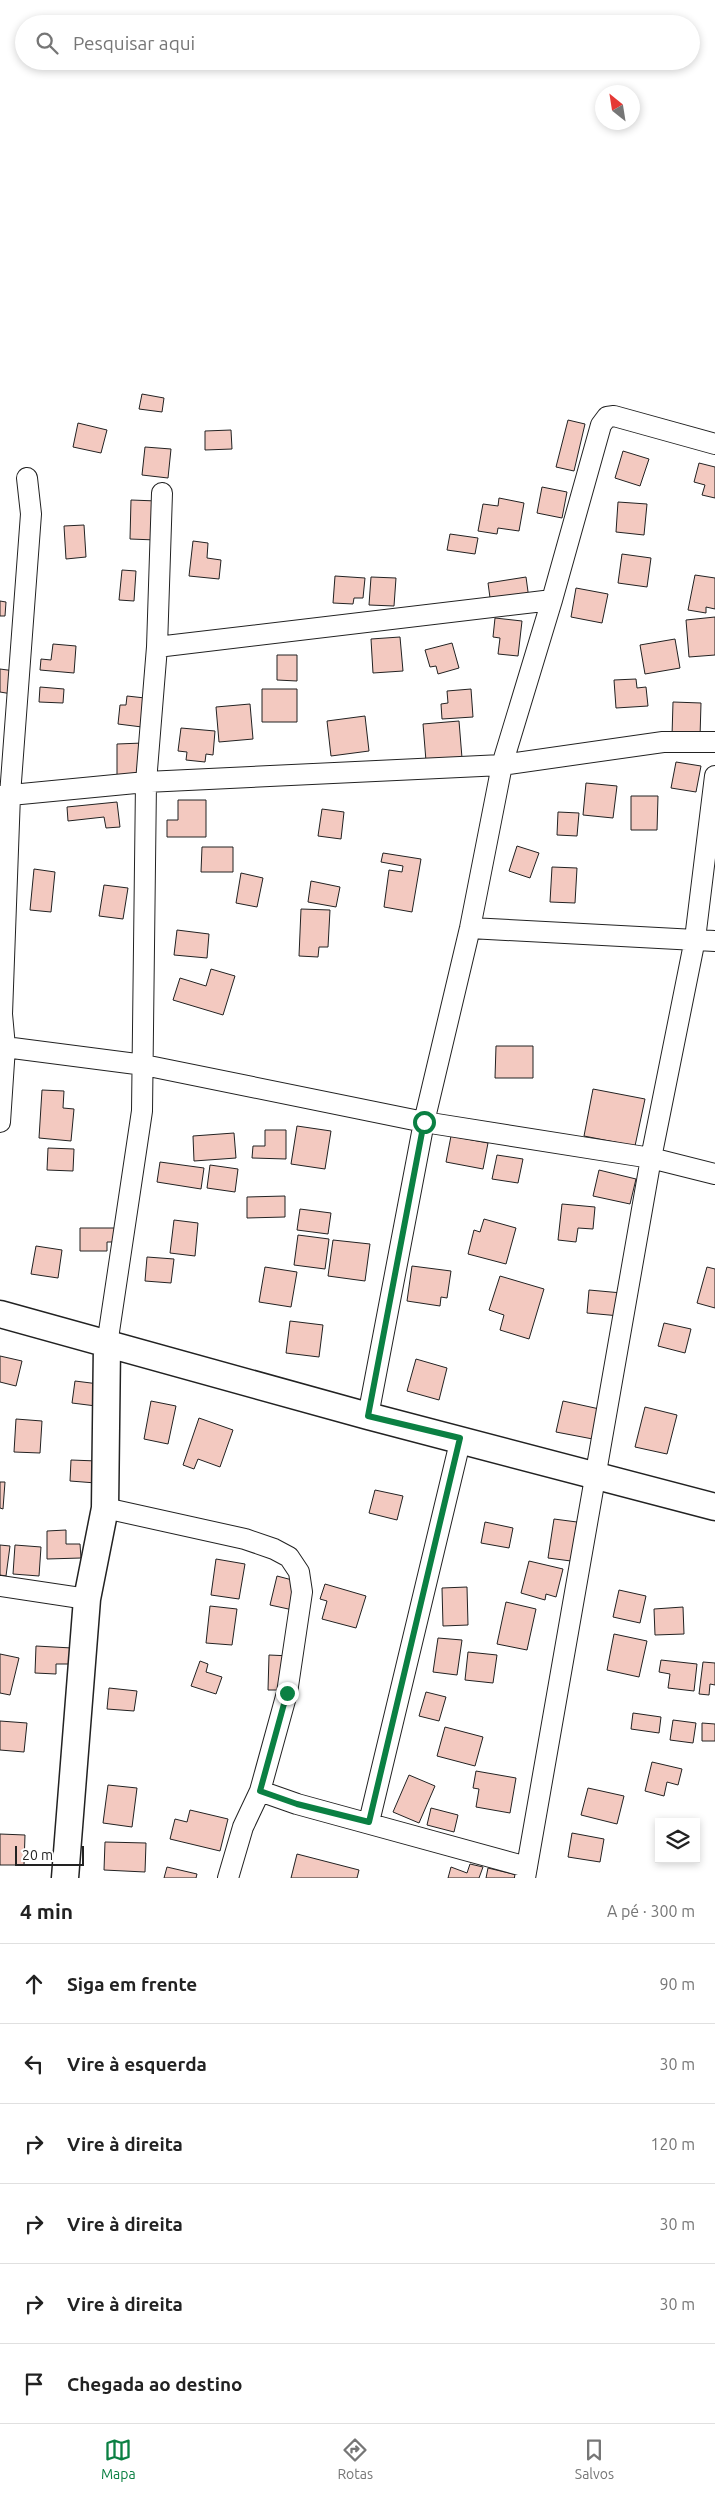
<!DOCTYPE html>
<html lang="pt">
<head>
<meta charset="utf-8">
<style>
	body { margin:0; font-family:Ubuntu,sans-serif; background:#f2f2f2; color:#222 }
	.controls { position:absolute; right:15px; bottom:15px; display:grid; overflow:hidden; border-radius:0px; box-shadow:0 2px 8px #0003 }
	.controls button { width:45px; height:45px; display:grid; place-items:center; padding:0; border:0; border-bottom:1px solid #e0e0e0; background:#fff; color:#222; font:25px sans-serif }
	.compass { position:absolute; left:595px; top:85px; width:45px; height:45px; border-radius:50%; background:#fff; box-shadow:0 2px 8px #0003; rotate:330deg }
	.scale { position:absolute; left:15px; bottom:12px; width:69px; box-sizing:border-box; padding-left:5px; border:2px solid #222; border-top:0; font-size:14px; line-height:18px; white-space:nowrap; color:#222; -webkit-text-stroke:4px #fff; paint-order:stroke }
	.stop { position:absolute; width:15px; height:15px; margin:-11px; border:4px solid #0b8043; border-radius:50%; background:#fff }
	.stop.end { background:#0b8043; border-color:#fff; box-shadow:0 1px 5px #0008 }
	.list { margin:0; padding:0; list-style:none }
	h2 { display:flex; justify-content:space-between; align-items:center; height:65px; margin:0; padding:0 20px; font-size:21px }
	h2 small { font-size:16px; font-weight:400; color:#767676 }
	.list li { display:grid; grid-template-columns:32px 1fr auto; gap:15px; align-items:center; box-sizing:border-box; height:80px; padding:0 20px; border-top:1px solid #e0e0e0 }
	.list b { display:block; font-size:19px; white-space:nowrap }
	.list em { font-size:16px; font-style:normal; color:#767676 }
	.icon { flex:none; width:28px; height:28px; fill:none; stroke:currentColor; stroke-width:2; stroke-linecap:round; stroke-linejoin:round }
	.map { position:relative; flex:none; width:715px; height:1878px; overflow:hidden }
	.search { position:absolute; background:#fff; box-shadow:0 2px 8px #0003; left:15px; right:15px; top:15px; height:55px; display:flex; align-items:center; gap:12px; box-sizing:border-box; padding:0 18px; border-radius:28px; color:#767676; font-size:19px }
	.sheet { height:545px; background:#fff }
	nav { display:flex; justify-content:space-around; align-items:center; box-sizing:border-box; height:70px; border-top:1px solid #e0e0e0; background:#fff; font-size:14px; color:#767676 }
	nav a { display:grid; justify-items:center; gap:2px }
	nav .on { color:#0b8043 }
	.map>svg:first-child { display:block }
</style>
</head>
<body>
<div class="map">
<svg width="715" height="1878" viewBox="0 0 715 1878">
	<rect width="100%" height="100%" fill="#fff"/>
	<path fill="#f3c9c0" stroke="#222" d="M142,394L164,398L162,412L139,409Z
		M568,420L585,424L574,471L556,467Z
		M78,423L107,430L101,453L73,447Z
		M231,430L232,449L205,450V431Z
		M145,447L171,449L168,478L142,475Z
		M623,451L649,459L640,486L615,478Z
		M699,463L715,467V498L702,495L705,485L694,482Z
		M542,487L567,492L562,518L537,513Z
		M499,498L524,503L519,531L498,528L497,534L478,531L483,504L498,506Z
		M131,500L157,501L156,540L130,539Z
		M618,502L647,504L644,535L616,532Z
		M84,525L86,557L66,559L64,526Z
		M450,534L478,538L475,554L447,550Z
		M193,541L208,543L207,558L221,560L219,579L189,576Z
		M622,554L651,558L647,587L618,583Z
		M122,570L136,571L134,601L119,600Z
		M695,575L715,578V609L706,607V613L688,610Z
		M335,576L365,578L363,598H354L353,604L333,603Z
		M371,577L396,578L394,606L369,605Z
		M526,577L529,599L491,605L488,583Z
		M576,588L608,594L602,623L571,617Z
		M0,601L6,602L5,616H0Z
		M715,617V655L689,657L686,620Z
		M495,618L522,621L518,656L498,654L500,638L493,637Z
		M400,637L403,671L373,673L371,639Z
		M675,639L680,668L645,674L640,645Z
		M452,643L459,668L438,674L436,666L430,667L425,650Z
		M53,644L76,646L74,673L40,670L41,659L51,660Z
		M277,655H297V681L277,680Z
		M0,669L15,671L12,694L0,692Z
		M636,679L637,688L646,687L648,706L616,708L614,680Z
		M40,687L64,689L63,703L39,702Z
		M262,689H297V722H262Z
		M471,689L473,717L442,719L441,704L448,703L447,691Z
		M127,696L145,698L142,727L118,724L120,705H126Z
		M673,702L701,703L700,737L672,736Z
		M250,704L253,739L219,742L216,707Z
		M365,716L369,751L331,756L327,721Z
		M459,721L462,758L426,761L423,724Z
		M181,728L215,731L213,755L206,754L205,762L186,760L187,752L178,751Z
		M143,743V776H117V744Z
		M676,762L701,766L696,792L671,788Z
		M586,783L617,786L613,818L583,815Z
		M631,796H658L657,830H631Z
		M178,800H206V837H167V820H178Z
		M117,802L120,827L106,828L104,817L68,821L67,807Z
		M322,809L344,812L341,839L318,836Z
		M558,812L579,813L577,836L557,835Z
		M517,846L539,853L530,878L509,871Z
		M202,847H233V872H201Z
		M383,853L421,859L412,912L384,907L389,870L402,872L403,866L381,862Z
		M552,867L577,868L575,903L550,902Z
		M34,869L55,872L51,912L30,910Z
		M241,873L263,878L257,907L236,903Z
		M311,881L340,887L336,907L308,902Z
		M104,885L128,888L123,919L99,916Z
		M301,909L330,910L328,947H319L318,957L299,956Z
		M177,930L209,934L207,958L174,955Z
		M211,969L235,976L223,1015L173,1000L180,978L206,986Z
		M496,1046H533V1078H495Z
		M593,1089L645,1099L635,1146L584,1136Z
		M42,1090L64,1091L63,1108L74,1109L71,1141L39,1138Z
		M297,1126L331,1131L325,1169L291,1164Z
		M265,1130H286V1159L252,1158L253,1146H265Z
		M234,1133L236,1158L194,1161L193,1136Z
		M451,1136L488,1143L483,1169L446,1162Z
		M48,1148L74,1149L73,1171L47,1170Z
		M497,1155L523,1159L518,1183L492,1179Z
		M160,1162L204,1168L201,1189L157,1182Z
		M210,1165L238,1169L235,1192L207,1188Z
		M599,1170L636,1179L630,1204L593,1196Z
		M285,1196V1217L247,1218V1197Z
		M562,1204L595,1207L593,1229L578,1228L576,1242L558,1240Z
		M300,1209L331,1213L328,1234L297,1230Z
		M484,1219L516,1228L506,1264L468,1254L474,1230L480,1232Z
		M174,1220L198,1223L195,1256L170,1253Z
		M80,1228H117L116,1242H107V1251H80Z
		M298,1235L329,1239L325,1269L294,1265Z
		M333,1240L370,1244L365,1281L328,1276Z
		M36,1246L62,1250L58,1278L31,1274Z
		M147,1257L174,1259L171,1283L145,1281Z
		M412,1266L451,1271L447,1298L441,1297L440,1306L407,1301Z
		M265,1267L297,1272L291,1307L259,1302Z
		M707,1267L715,1269V1308L697,1303Z
		M500,1276L544,1289L529,1339L500,1330L504,1315L489,1310Z
		M589,1290L622,1293L620,1316L587,1313Z
		M290,1321L323,1325L319,1357L286,1353Z
		M664,1323L691,1329L685,1353L658,1346Z
		M0,1356L22,1361L16,1386L0,1382Z
		M416,1359L447,1368L439,1400L407,1391Z
		M75,1381L99,1384L96,1406L72,1403Z
		M151,1401L176,1406L168,1444L144,1439Z
		M563,1401L604,1410L598,1440L556,1432Z
		M645,1407L677,1415L667,1454L635,1447Z
		M199,1418L233,1430L220,1467L198,1459L194,1469L183,1465Z
		M16,1419L42,1421L40,1453L14,1452Z
		M71,1460L97,1461L96,1483L70,1481Z
		M0,1482H5L3,1509L0,1508Z
		M375,1490L403,1496L397,1520L369,1513Z
		M554,1519L577,1522L571,1561L548,1558Z
		M485,1522L513,1528L509,1548L481,1543Z
		M66,1530V1544H80L81,1558L47,1559V1531Z
		M0,1545L10,1546L6,1576L0,1575Z
		M15,1545L41,1547L39,1576L13,1574Z
		M216,1559L245,1564L239,1599L211,1595Z
		M529,1561L563,1569L556,1597L546,1594L545,1600L521,1593Z
		M277,1576L300,1582L293,1610L270,1605Z
		M325,1584L366,1596L356,1628L322,1619L327,1601L320,1599Z
		M467,1587L468,1625L443,1626L442,1588Z
		M619,1590L646,1596L640,1623L613,1617Z
		M506,1602L536,1609L527,1650L497,1644Z
		M210,1606L237,1609L232,1645L206,1643Z
		M683,1607L684,1634L655,1635L654,1609Z
		M614,1634L647,1641L639,1677L607,1670Z
		M438,1638L462,1640L457,1675L433,1672Z
		M36,1646L72,1648L71,1664H56V1674L35,1673Z
		M468,1652L497,1655L493,1683L465,1680Z
		M0,1654L19,1658L10,1695L0,1693Z
		M269,1655L291,1656L290,1690H268Z
		M661,1660L697,1664L694,1691L668,1688L670,1674L659,1672Z
		M200,1661L208,1664L206,1672L222,1677L216,1694L191,1686Z
		M703,1662L715,1663V1685L710,1684L709,1695L699,1694Z
		M109,1688L137,1691L134,1711L107,1709Z
		M426,1692L446,1697L439,1721L419,1716Z
		M633,1713L661,1717L659,1733L631,1729Z
		M673,1720L696,1723L693,1743L670,1740Z
		M0,1721L27,1723L24,1752L0,1750Z
		M702,1723L715,1724V1741H702Z
		M445,1727L483,1737L475,1766L437,1756Z
		M652,1762L682,1769L678,1785L667,1782L664,1796L645,1791Z
		M476,1771L516,1778L510,1813L476,1807L479,1789L473,1788Z
		M409,1775L435,1786L419,1823L393,1812Z
		M108,1785L137,1788L132,1827L103,1823Z
		M588,1788L624,1796L617,1824L581,1815Z
		M431,1808L458,1815L454,1832L427,1825Z
		M190,1810L228,1819L220,1851L170,1839L175,1819L187,1822Z
		M572,1833L604,1839L600,1862L568,1857Z
		M0,1834L25,1835L24,1865H0Z
		M105,1842L146,1843L145,1872L104,1870Z
		M297,1854L359,1870L357,1878H291Z
		M470,1864L483,1867L479,1878H448L451,1867L467,1873Z
		M167,1867L197,1874L196,1878H164Z
		M488,1868L521,1876L520,1878H486Z"/>
	<g fill="none" stroke-linecap="round" stroke-linejoin="round">
		<defs>
			<path id="minor" d="M157,647L552,600
				M0,796L146,782L502,765L663,742H715
				M470,928L715,941
				M5,1047L144,1065L424,1122L651,1158L715,1174
				M0,1122L5,1047L2,1014L10,795L31,514L27,478
				M107,1345L142,1111L146,782L157,647L162,493
				M368,1416L424,1122L470,928L502,765L552,600L601,425L607,417L614,416L715,444
				M105,1508L245,1539L274,1549L289,1557L299,1572L302,1592L287,1693L260,1791L243,1827L228,1878
				M0,1586L87,1599
				M260,1791L297,1804L527,1867
				M369,1822L461,1438
				M525,1878L651,1158L695,939L715,776"/>
			<path id="tertiary" d="M0,1314L368,1416L715,1507
				M65,1878L87,1599L105,1508L107,1345"/>
		</defs>
		<use href="#minor" stroke="#222" stroke-width="22"/>
		<use href="#tertiary" stroke="#222" stroke-width="29"/>
		<use href="#minor" stroke="#fff" stroke-width="20"/>
		<use href="#tertiary" stroke="#fff" stroke-width="26"/>
	</g>
	<g fill="none" stroke-linecap="round" stroke-linejoin="round">
		<path stroke="#0b8043" stroke-width="6" d="M287,1693L260,1791L297,1804L369,1822L460,1438L368,1416L424,1122"/>
	</g>
</svg>
<div class="controls">
<button><svg class="icon" aria-label="layers" viewBox="0 0 24 24"><path d="M12 4l9 5-9 5-9-5zM3 14l9 5 9-5"/></svg></button>
</div>
<svg class="compass" viewBox="-18 -18 36 36"><path d="M0-13l5 13h-10z" fill="#e53935"/><path d="M0 13l5-13h-10z" fill="#767676"/></svg>
<div class="scale">20 m</div>
<div class="stop" style="left:424px;top:1122px"></div>
<div class="stop end" style="left:287px;top:1693px"></div>
<div class="search"><svg class="icon" aria-label="search" viewBox="0 0 24 24"><circle cx="10" cy="10" r="6"/><path d="M15 15l6 6"/></svg>Pesquisar aqui</div>
</div>
<section class="sheet">
<h2>4 min<small>A pé · 300 m</small></h2>
<ul class="list">
<li><svg class="icon" aria-label="ahead" viewBox="0 0 24 24"><path d="M12 20V5M6 11l6-6 6 6"/></svg><div><b>Siga em frente</b></div><em>90 m</em></li>
<li><svg class="icon" aria-label="left" viewBox="0 0 24 24"><path d="M17 20v-9H6M10 6l-5 5 5 5"/></svg><div><b>Vire à esquerda</b></div><em>30 m</em></li>
<li><svg class="icon" aria-label="right" viewBox="0 0 24 24"><path d="M7 20v-9h11M14 6l5 5-5 5"/></svg><div><b>Vire à direita</b></div><em>120 m</em></li>
<li><svg class="icon" aria-label="right" viewBox="0 0 24 24"><path d="M7 20v-9h11M14 6l5 5-5 5"/></svg><div><b>Vire à direita</b></div><em>30 m</em></li>
<li><svg class="icon" aria-label="right" viewBox="0 0 24 24"><path d="M7 20v-9h11M14 6l5 5-5 5"/></svg><div><b>Vire à direita</b></div><em>30 m</em></li>
<li><svg class="icon" aria-label="arrive" viewBox="0 0 24 24"><path d="M6 21V4h12l-3 4 3 4H6"/></svg><div><b>Chegada ao destino</b></div></li>
</ul>
</section>
<nav>
<a class="on"><svg class="icon" aria-label="map" viewBox="0 0 24 24"><path d="M3 6l6-2 6 2 6-2v14l-6 2-6-2-6 2zM9 4v14M15 6v14"/></svg>Mapa</a>
<a><svg class="icon" aria-label="directions" viewBox="0 0 24 24"><path d="M12 3l9 9-9 9-9-9zM9 14v-3h6M13 9l2 2-2 2"/></svg>Rotas</a>
<a><svg class="icon" aria-label="saved" viewBox="0 0 24 24"><path d="M7 4h10v16l-5-4-5 4z"/></svg>Salvos</a>
</nav>
</body>
</html>
